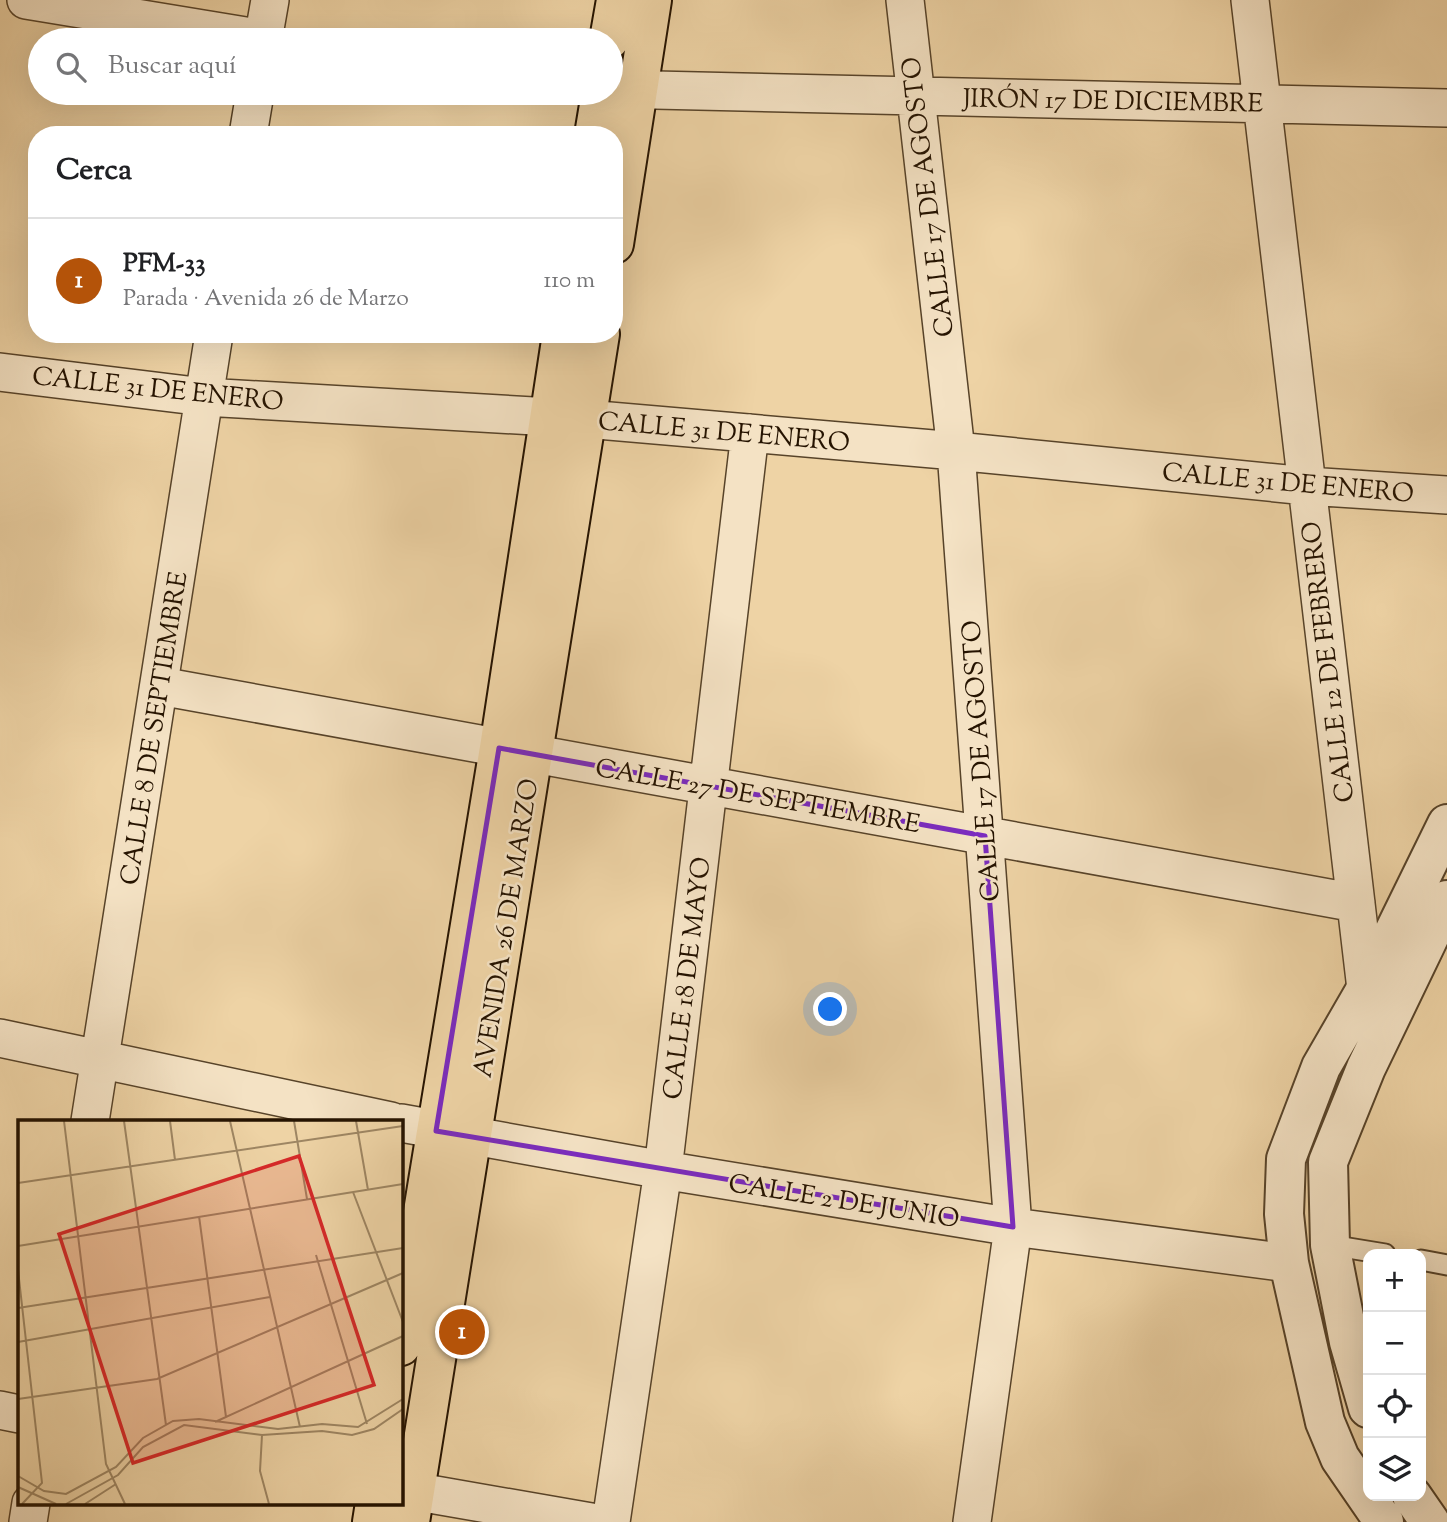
<!DOCTYPE html>
<html lang="es">
<head>
<meta charset="utf-8">
<style>
	body { margin:0; font-family:"Sorts Mill Goudy",serif; background:#f6f6f6; color:#202124 }
	.controls { position:absolute; right:21px; bottom:21px; display:grid; overflow:hidden; border-radius:14px; box-shadow:0 7px 28px #0002 }
	.controls button { width:63px; height:63px; display:grid; place-items:center; padding:0; border:0; border-bottom:2px solid #e0e0e0; background:#fff; color:#202124; font:35px sans-serif }
	.you { position:absolute; left:831px; top:1010px; width:24px; height:24px; margin:-18px; border:5px solid #fff; border-radius:50%; background:#1a73e8; box-shadow:0 0 0 10px #1a73e833 }
	.badge { display:grid; place-items:center; width:46px; height:46px; border-radius:50%; background:#b45309; color:#fff; font-size:23px; font-weight:700 }
	.pin { position:absolute; translate:-50% -50%; border:4px solid #fff; box-shadow:0 2px 7px #0006 }
	.list { margin:0; padding:0; list-style:none }
	h2 { display:flex; justify-content:space-between; align-items:center; height:91px; margin:0; padding:0 28px; font-size:30px }
	h2 small { font-size:23px; font-weight:400; color:#757577 }
	.list li { display:grid; grid-template-columns:46px 1fr auto; gap:21px; align-items:center; box-sizing:border-box; height:126px; padding:0 28px; border-top:2px solid #e0e0e0 }
	.list b { display:block; font-size:26px; white-space:nowrap }
	.list p { margin:0; font-size:23px; white-space:nowrap; color:#757577 }
	.list em { font-size:23px; font-style:normal; color:#757577 }
	.icon { flex:none; width:38px; height:38px; fill:none; stroke:currentColor; stroke-width:2; stroke-linecap:round; stroke-linejoin:round }
	.map { position:relative; flex:none; width:1447px; height:1522px; overflow:hidden }
	.search { position:absolute; background:#fff; box-shadow:0 7px 28px #0002; left:28px; top:28px; width:595px; height:77px; display:flex; align-items:center; gap:18px; box-sizing:border-box; padding:0 24px; border-radius:38px; color:#757577; font-size:26px }
	.panel { position:absolute; background:#fff; box-shadow:0 7px 28px #0002; left:28px; top:126px; width:595px; height:217px; border-radius:28px }
	.map>svg:first-child { display:block }
</style>
</head>
<body>
<div class="map">
<svg width="1447" height="1522" viewBox="0 0 1447 1522">
	<rect width="100%" height="100%" fill="#eed3a5"/>
	<filter id="stains"><feTurbulence type="fractalNoise" baseFrequency=".00286" numOctaves="4"/><feColorMatrix values="0 0 0 0 .2 0 0 0 0 .09 0 0 0 0 .02 0 0 0 .5 -.17"/></filter>
	<radialGradient id="worn" r=".72"><stop offset=".6" stop-color="#630" stop-opacity="0"/><stop offset="1" stop-color="#630" stop-opacity=".3"/></radialGradient>
	<g fill="none" stroke-linecap="round" stroke-linejoin="round">
		<defs>
			<path id="service" d="M1330,1245L1385,1254
				M1421,1260L1447,1265"/>
			<path id="minor" d="M26,0L264,39
				M905,0L956,451L1013,1227L972,1522
				M1250,0L1366,989
				M263,40L270,0
				M611,89L1447,108
				M248,135L255,93
				M0,372L204,397L586,419L956,451L1307,486L1447,495
				M160,686L1356,903
				M0,1038L391,1121
				M90,1121L214,334
				M401,1123L663,1170L1013,1227L1289,1263
				M0,1410L19,1414
				M401,1489L591,1522
				M28,1522L31,1503
				M611,1522L663,1170L750,433"/>
			<path id="tertiary" d="M1368,1408L1349,1342L1330,1245L1328,1162L1366,1068L1447,900
				M1412,1496L1430,1522
				M1384,1522L1340,1458L1325,1422L1289,1263L1284,1214L1286,1159L1321,1067L1366,989L1447,824"/>
			<path id="primary" d="M609,40L616,0
				M594,135L601,93
				M614,244L652,0
				M401,1346L499,748L562,334
				M372,1522L375,1503
				M410,1522L600,334"/>
		</defs>
		<use href="#service" stroke="#574329" stroke-width="23"/>
		<use href="#minor" stroke="#574329" stroke-width="40"/>
		<use href="#tertiary" stroke="#574329" stroke-width="42"/>
		<use href="#primary" stroke="#251300" stroke-width="42"/>
		<use href="#service" stroke="#f4e2c4" stroke-width="19"/>
		<use href="#minor" stroke="#f4e2c4" stroke-width="37"/>
		<use href="#tertiary" stroke="#f4e2c4" stroke-width="38"/>
		<use href="#primary" stroke="#eed3a5" stroke-width="38"/>
	</g>
	<path fill="none" stroke="#7b2cbf" stroke-width="5" stroke-linejoin="round" d="M499,748L985,836L1013,1227L436,1131Z"/>
	<g text-anchor="middle" stroke-width="5" stroke-linejoin="round" paint-order="stroke">
		<g font-size="26" fill="#251300" stroke="#f4e2c4">
			<text transform="translate(1113 100) rotate(1)" y="9">JIRÓN 17 DE DICIEMBRE</text>
			<text transform="translate(927 197) rotate(-97)" y="9">CALLE 17 DE AGOSTO</text>
			<text transform="translate(158 388) rotate(6)" y="9">CALLE 31 DE ENERO</text>
			<text transform="translate(724 431) rotate(5)" y="9">CALLE 31 DE ENERO</text>
			<text transform="translate(1288 482) rotate(5)" y="9">CALLE 31 DE ENERO</text>
			<text transform="translate(1327 662) rotate(-97)" y="9">CALLE 12 DE FEBRERO</text>
			<text transform="translate(153 728) rotate(-81)" y="9">CALLE 8 DE SEPTIEMBRE</text>
			<text transform="translate(980 761) rotate(-94)" y="9">CALLE 17 DE AGOSTO</text>
			<text transform="translate(758 795) rotate(10)" y="9">CALLE 27 DE SEPTIEMBRE</text>
			<text transform="translate(505 928) rotate(-81)" y="9">AVENIDA 26 DE MARZO</text>
			<text transform="translate(686 978) rotate(-83)" y="9">CALLE 18 DE MAYO</text>
			<text transform="translate(844 1200) rotate(9)" y="9">CALLE 2 DE JUNIO</text>
		</g>
	</g>
	<g transform="translate(18 1120)">
		<rect width="385" height="385" fill="#eed3a5"/>
		<path fill="none" stroke="#9e8663" stroke-width="2" d="M46,1L88,344L107,384M106,1L148,305M152,1L157,40M212,1L282,307M276,1L289,79M338,1L350,70M0,63L385,6M335,72L385,202M181,96L208,297M0,126L385,64M298,135L349,304M0,150L24,363L4,384M0,188L385,128M0,222L252,177M0,279L139,259L385,153M197,302L385,216M244,315L242,351L251,384M0,356L26,371L48,374L98,347L125,318L155,301L181,299L260,309L304,304L340,307L385,279M0,367L38,384M48,384L100,355L125,327L166,305L244,315L304,311L334,315L356,309L385,289M67,384L98,364"/>
		<path fill="#d62828" fill-opacity="0.15" stroke="#d62828" stroke-width="3.5" d="M281,36L356,265L115,343L41,114Z"/>
		<rect width="385" height="385" fill="none" stroke="#251300" stroke-width="3.5"/>
	</g>
	<rect width="100%" height="100%" filter="url(#stains)"/>
	<rect width="100%" height="100%" fill="url(#worn)"/>
</svg>
<div class="controls">
<button>+</button>
<button>−</button>
<button><svg class="icon" aria-label="locate" viewBox="0 0 24 24"><circle cx="12" cy="12" r="6"/><path d="M12 2v4M12 18v4M2 12h4M18 12h4"/></svg></button>
<button><svg class="icon" aria-label="layers" viewBox="0 0 24 24"><path d="M12 4l9 5-9 5-9-5zM3 14l9 5 9-5"/></svg></button>
</div>
<div class="you"></div>
<div class="pin badge" style="left:462px;top:1332px">1</div>
<div class="search"><svg class="icon" aria-label="search" viewBox="0 0 24 24"><circle cx="10" cy="10" r="6"/><path d="M15 15l6 6"/></svg>Buscar aquí</div>
<section class="panel">
<h2>Cerca<small></small></h2>
<ul class="list">
<li><span class="badge">1</span><div><b>PFM-33</b><p>Parada · Avenida 26 de Marzo</p></div><em>110 m</em></li>
</ul>
</section>
</div>
</body>
</html>
